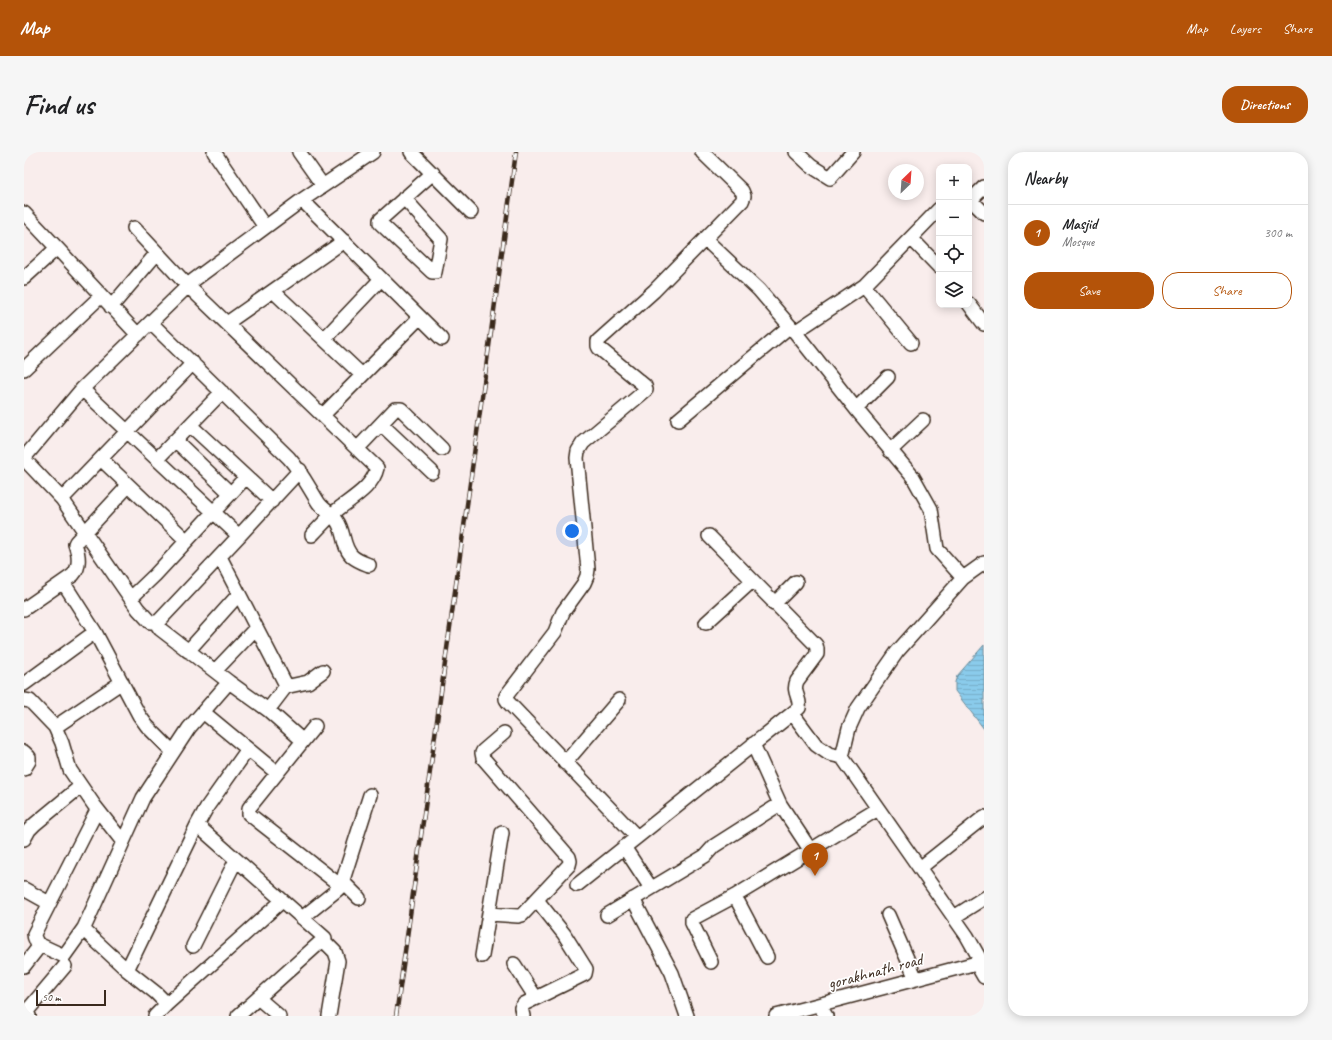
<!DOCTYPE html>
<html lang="en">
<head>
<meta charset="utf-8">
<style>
	body { margin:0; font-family:Caveat,sans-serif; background:#f6f6f6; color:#202124 }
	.controls { position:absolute; right:12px; top:12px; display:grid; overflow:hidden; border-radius:8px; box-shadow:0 2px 10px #0003 }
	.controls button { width:36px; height:36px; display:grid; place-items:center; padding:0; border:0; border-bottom:1px solid #e0e0e0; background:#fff; color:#202124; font:20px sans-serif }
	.compass { position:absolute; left:864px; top:12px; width:36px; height:36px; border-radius:50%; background:#fff; box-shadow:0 2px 10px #0003; rotate:25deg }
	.scale { position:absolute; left:12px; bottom:10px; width:70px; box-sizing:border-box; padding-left:4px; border:2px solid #3b2a1e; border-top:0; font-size:11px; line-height:14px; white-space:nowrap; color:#3b2a1e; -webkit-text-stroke:3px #fff; paint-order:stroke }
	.you { position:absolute; left:548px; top:379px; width:14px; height:14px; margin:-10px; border:3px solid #fff; border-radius:50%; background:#1a73e8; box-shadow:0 0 0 6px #1a73e833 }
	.badge { display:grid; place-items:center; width:26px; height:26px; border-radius:50%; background:#b45309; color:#fff; font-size:13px; font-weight:700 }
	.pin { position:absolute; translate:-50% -33px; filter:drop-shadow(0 1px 2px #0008) }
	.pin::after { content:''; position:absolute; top:21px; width:14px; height:12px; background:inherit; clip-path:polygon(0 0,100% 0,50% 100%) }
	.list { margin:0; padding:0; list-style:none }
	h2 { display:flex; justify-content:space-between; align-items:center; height:52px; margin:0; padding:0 16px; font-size:17px }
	h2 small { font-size:13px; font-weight:400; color:#757577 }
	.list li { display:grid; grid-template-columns:26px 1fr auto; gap:12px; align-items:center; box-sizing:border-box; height:56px; padding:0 16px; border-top:1px solid #e0e0e0 }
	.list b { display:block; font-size:15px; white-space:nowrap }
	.list p { margin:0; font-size:13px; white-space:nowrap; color:#757577 }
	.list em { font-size:13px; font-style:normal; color:#757577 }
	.actions { display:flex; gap:8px; padding:12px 16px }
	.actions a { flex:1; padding:9px 0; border:1px solid #b45309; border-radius:16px; text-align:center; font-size:14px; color:#b45309 }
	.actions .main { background:#b45309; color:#fff }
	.icon { flex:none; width:22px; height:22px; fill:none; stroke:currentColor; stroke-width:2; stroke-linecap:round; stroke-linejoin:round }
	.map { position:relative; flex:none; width:960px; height:864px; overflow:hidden; border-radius:16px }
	header { display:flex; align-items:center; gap:24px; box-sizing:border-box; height:56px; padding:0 20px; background:#b45309; color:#fff }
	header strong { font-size:19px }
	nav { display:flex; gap:22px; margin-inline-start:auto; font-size:14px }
	.intro { display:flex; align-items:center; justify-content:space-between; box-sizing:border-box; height:96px; padding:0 24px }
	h1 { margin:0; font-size:28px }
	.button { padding:10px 18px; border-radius:16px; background:#b45309; color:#fff; font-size:14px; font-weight:700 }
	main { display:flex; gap:24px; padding:0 24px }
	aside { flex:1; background:#fff; border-radius:16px; box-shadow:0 2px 10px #0003 }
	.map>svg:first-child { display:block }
</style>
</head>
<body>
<header>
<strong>Map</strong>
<nav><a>Map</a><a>Layers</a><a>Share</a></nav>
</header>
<div class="intro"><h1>Find us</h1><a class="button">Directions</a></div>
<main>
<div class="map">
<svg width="960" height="864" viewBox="0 0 960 864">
	<defs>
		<pattern id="water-rules" width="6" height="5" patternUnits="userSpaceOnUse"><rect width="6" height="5" fill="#8acbeb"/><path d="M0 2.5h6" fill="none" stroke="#78aec9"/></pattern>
	</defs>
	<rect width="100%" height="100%" fill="#f9edec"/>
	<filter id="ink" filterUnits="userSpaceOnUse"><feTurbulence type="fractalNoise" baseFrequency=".025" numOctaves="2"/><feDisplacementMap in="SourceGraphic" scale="8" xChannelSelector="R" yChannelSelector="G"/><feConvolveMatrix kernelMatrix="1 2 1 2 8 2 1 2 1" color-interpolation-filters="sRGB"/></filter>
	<g filter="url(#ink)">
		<path fill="url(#water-rules)" stroke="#6a8b99" d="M960,493V577L931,539V530L933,524Z"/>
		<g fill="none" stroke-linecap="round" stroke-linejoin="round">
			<defs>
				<path id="minor" d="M190,0L241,75
					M275,0L299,34
					M387,0L447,60
					M772,0L787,14L806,26L829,0
					M380,46L417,87L411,120H408L356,71V68L409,21
					M945,46L960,61
					M278,48L418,187
					M947,48L960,35
					M0,61L33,96
					M110,76L164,134L353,316C349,334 330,345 317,355C306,363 297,374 288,383
					M887,86L915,115
					M681,87L735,138L771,180L832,257L889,325L907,357L913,397L939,426
					M0,126L33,96L114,183
					M840,134L887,191
					M249,139L338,223
					M945,152L960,172
					M87,155L133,101
					M127,171L265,306C277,320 284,334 294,350C298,357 308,361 313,369C321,380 318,396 329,405C334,409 340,411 345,413
					M203,171L320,89
					M771,180L840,134L915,57
					M300,187L357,127
					M0,217L77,144
					M58,237L215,384L134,470V474L136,477L205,530L165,576L119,646L60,776L61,779L103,818L132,841L143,852L131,864
					M832,257L864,225
					M299,263L396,165
					M654,268L766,174
					M357,272L408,320
					M166,273L248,349
					M151,288L206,341
					M333,297L371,257H377L418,297
					M866,299L899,268
					M0,306L58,237L170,128L278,48L349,0
					M0,307L38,347L114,457L126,470H134
					M77,307L162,388
					M133,307L198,240
					M38,347L169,211
					M215,384L276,318
					M196,405L262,533L260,537L244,558L205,530
					M39,430L71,480L115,563L123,574L149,600
					M107,446L131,423L222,325
					M750,452L772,430
					M0,457L49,423C57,414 55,403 51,392L52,390L104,334
					M682,471L728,429
					M164,499L215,442
					M191,519L232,476
					M0,532L71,480
					M261,535L284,530L299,519
					M0,548L6,549L31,575L38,591L46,618L70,653L99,690
					M244,558L279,589
					M179,560L253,621
					M769,562L792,593L805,602L818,605
					M291,574L225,656V662L317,734
					M31,575L98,530
					M729,592L756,652L787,699
					M0,600L5,605V609L0,617
					M541,611L595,548
					M613,685L484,550L482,547V544L531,480L539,460L560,431L563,424L564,417L553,306L554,299L559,291L622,238L621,234L575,196L574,194V189L630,139L718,49L720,44L718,39L678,0
					M0,687L5,678L11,672L57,634
					M600,695L627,736
					M896,716L960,665
					M319,730L335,746
					M553,733L775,556C777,545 768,541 773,529L793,502V497L792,493L685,384
					M0,737L25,751
					M711,744L743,805
					M609,747L648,821L663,864
					M466,762L494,764L498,763L545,713L546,709L545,705L459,606L458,601L459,599L480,581
					M583,763L681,704L690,694L756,652
					M864,763L892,827
					M930,765L960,746
					M278,766L313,738L317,734L346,643
					M299,788L311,800L314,809L305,864
					M14,792L40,804L60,776
					M169,794L212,708
					M458,804L478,681
					M957,809L943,784L818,605L825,576L834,556L873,500L939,426L960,411
					M687,810L668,771V767L711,744L854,657
					M952,811L960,825
					M490,812L512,846
					M0,814L14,796C14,790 10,788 10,782L73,658
					M103,818L173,673
					M234,846L255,864
					M143,852L258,749
					M795,853L802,864
					M5,864L3,861V859L41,814
					M214,864L301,786L173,673L183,655L224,597
					M499,864L497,856L500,852L561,822L562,817L540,782L513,748
					M752,864L960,809"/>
			</defs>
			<use href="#minor" stroke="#3b2a1e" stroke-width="16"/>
			<use href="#minor" stroke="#fff" stroke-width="13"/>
			<defs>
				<path id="rail" d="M372,864L492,0"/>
			</defs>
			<use href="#rail" stroke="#3b2a1e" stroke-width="4.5"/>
			<use href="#rail" stroke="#fff" stroke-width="3" stroke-dasharray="9" stroke-linecap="butt"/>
		</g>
	</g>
	<g text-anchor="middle" stroke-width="3.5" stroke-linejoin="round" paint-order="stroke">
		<g font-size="17" fill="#3b2a1e" stroke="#fff">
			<text transform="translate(851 819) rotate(-15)" y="6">gorakhnath road</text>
		</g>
	</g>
</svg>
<div class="controls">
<button>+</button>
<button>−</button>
<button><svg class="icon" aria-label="locate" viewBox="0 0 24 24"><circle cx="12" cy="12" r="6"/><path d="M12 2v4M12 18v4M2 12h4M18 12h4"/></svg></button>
<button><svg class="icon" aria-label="layers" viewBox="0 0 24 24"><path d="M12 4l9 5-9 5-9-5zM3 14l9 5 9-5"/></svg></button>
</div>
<svg class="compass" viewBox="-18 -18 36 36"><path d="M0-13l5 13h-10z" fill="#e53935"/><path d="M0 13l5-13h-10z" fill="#757577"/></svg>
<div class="scale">50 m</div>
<div class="you"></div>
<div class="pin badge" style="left:791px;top:724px">1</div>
</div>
<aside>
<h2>Nearby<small></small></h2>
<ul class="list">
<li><span class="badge">1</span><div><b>Masjid</b><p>Mosque</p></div><em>300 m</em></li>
</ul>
<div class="actions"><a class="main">Save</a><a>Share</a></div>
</aside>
</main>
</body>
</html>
